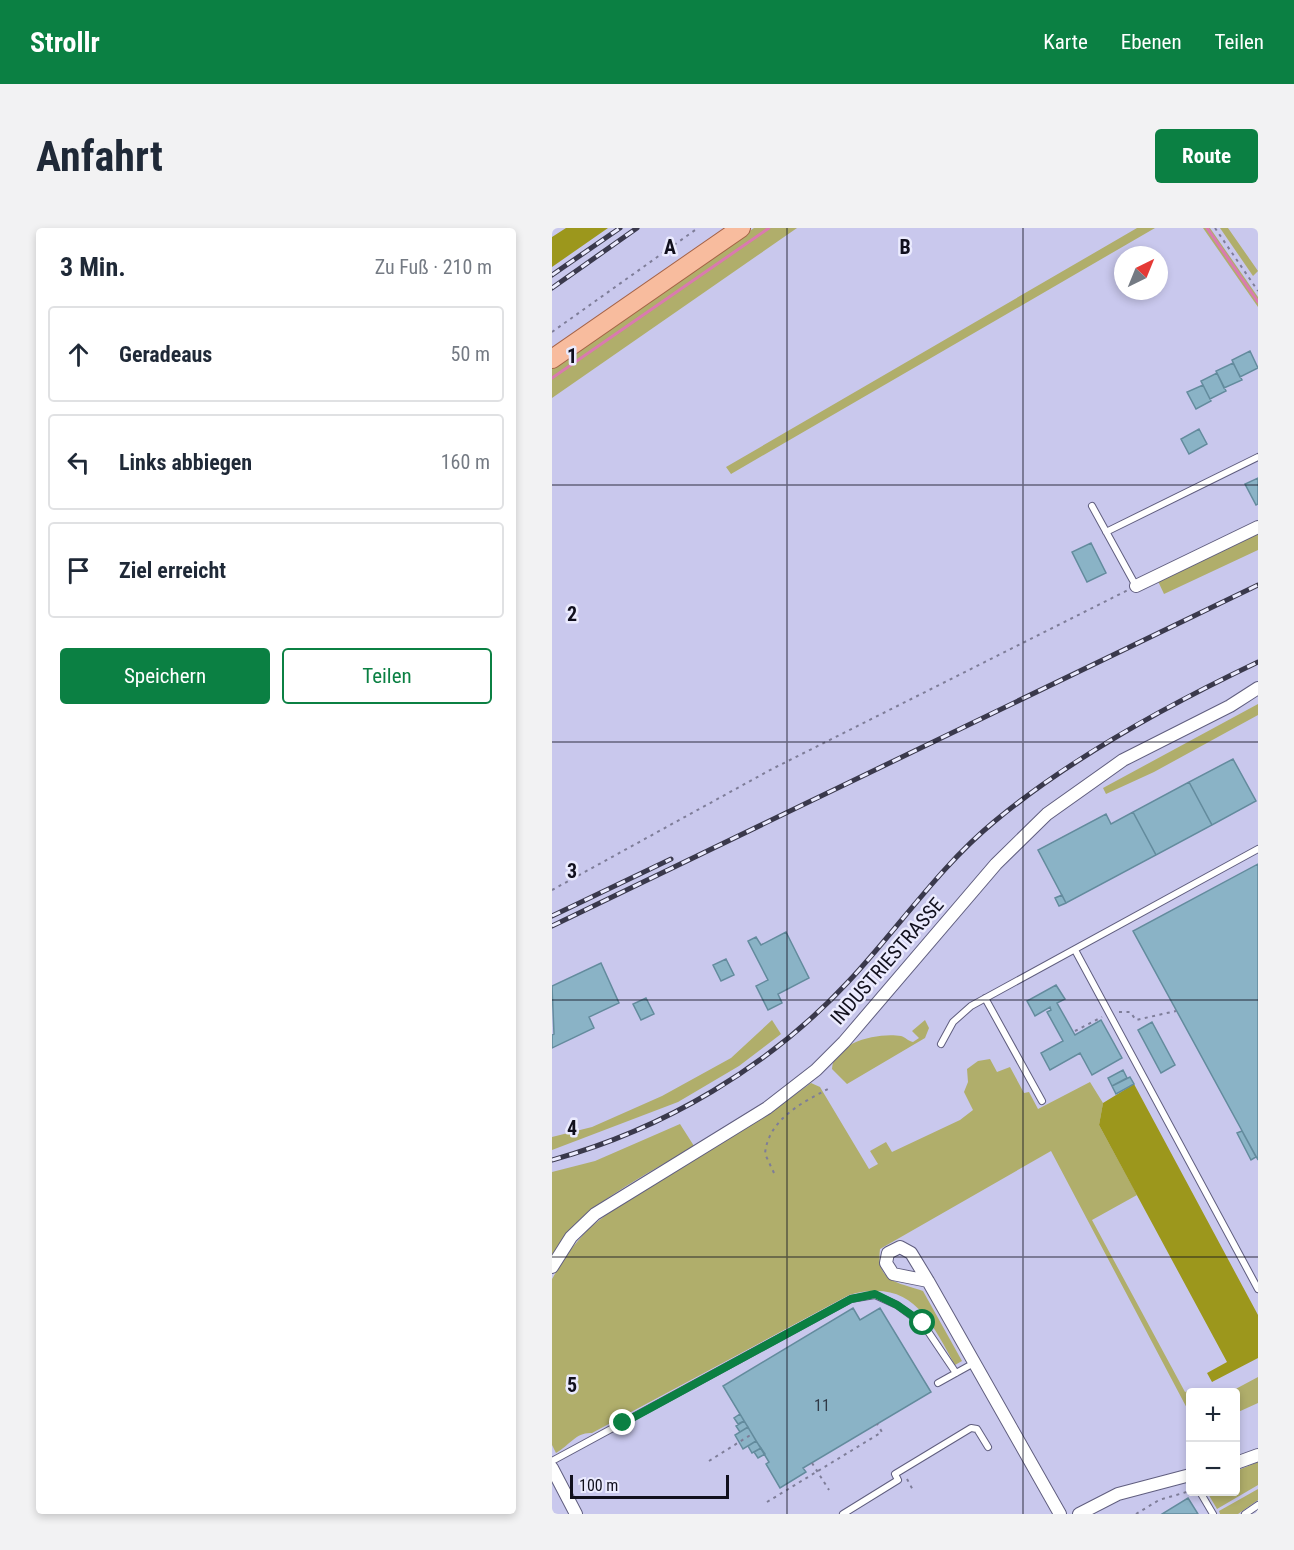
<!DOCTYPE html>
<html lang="de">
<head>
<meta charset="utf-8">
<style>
	body { margin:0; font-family:"Roboto Condensed",sans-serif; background:#f2f2f3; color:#1f2937 }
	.controls { position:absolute; right:18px; bottom:18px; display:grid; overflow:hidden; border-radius:6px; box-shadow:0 3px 9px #0003 }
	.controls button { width:54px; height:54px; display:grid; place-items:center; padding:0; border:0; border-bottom:2px solid #e0e1e3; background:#fff; color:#1f2937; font:30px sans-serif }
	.compass { position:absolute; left:562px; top:18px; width:54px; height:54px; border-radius:50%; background:#fff; box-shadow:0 3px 9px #0003; rotate:43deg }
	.scale { position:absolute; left:18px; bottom:15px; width:159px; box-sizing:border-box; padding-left:6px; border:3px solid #11101d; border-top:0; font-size:16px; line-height:21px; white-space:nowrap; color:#11101d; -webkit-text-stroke:4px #ebebfe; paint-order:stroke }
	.stop { position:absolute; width:18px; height:18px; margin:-14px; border:4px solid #0b8043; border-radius:50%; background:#fff }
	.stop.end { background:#0b8043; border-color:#fff; box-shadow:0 2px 6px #0008 }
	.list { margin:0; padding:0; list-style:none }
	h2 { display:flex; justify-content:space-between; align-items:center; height:78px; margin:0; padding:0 24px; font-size:26px }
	h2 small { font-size:20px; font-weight:400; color:#747a83 }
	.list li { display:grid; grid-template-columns:39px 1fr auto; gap:18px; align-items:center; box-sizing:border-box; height:96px; margin:0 12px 12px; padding:0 12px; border:2px solid #e0e1e3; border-radius:6px }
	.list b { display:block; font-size:22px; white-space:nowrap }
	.list em { font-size:20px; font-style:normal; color:#747a83 }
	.actions { display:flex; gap:12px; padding:18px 24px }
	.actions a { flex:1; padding:14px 0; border:2px solid #0b8043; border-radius:6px; text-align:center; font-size:21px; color:#0b8043 }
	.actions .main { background:#0b8043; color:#fff }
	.icon { flex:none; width:33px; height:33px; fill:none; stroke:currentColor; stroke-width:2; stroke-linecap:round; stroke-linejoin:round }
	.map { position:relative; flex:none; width:706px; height:1286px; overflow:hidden; border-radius:6px }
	header { display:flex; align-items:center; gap:36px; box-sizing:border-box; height:84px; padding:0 30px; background:#0b8043; color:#fff }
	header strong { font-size:28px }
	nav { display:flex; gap:33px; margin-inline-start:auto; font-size:21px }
	.intro { display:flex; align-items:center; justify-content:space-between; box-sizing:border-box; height:144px; padding:0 36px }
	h1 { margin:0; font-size:42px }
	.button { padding:15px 27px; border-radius:6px; background:#0b8043; color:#fff; font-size:21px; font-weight:700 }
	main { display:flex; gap:36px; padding:0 36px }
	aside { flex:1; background:#fff; border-radius:6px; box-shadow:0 3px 9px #0003 }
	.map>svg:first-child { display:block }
</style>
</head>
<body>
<header>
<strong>Strollr</strong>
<nav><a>Karte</a><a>Ebenen</a><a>Teilen</a></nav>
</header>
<div class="intro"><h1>Anfahrt</h1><a class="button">Route</a></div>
<main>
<aside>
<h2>3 Min.<small>Zu Fuß · 210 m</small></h2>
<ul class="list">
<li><svg class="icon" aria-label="ahead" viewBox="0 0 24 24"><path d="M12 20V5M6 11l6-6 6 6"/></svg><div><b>Geradeaus</b></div><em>50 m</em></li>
<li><svg class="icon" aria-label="left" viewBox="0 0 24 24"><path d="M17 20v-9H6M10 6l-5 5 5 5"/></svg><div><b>Links abbiegen</b></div><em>160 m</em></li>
<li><svg class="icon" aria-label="arrive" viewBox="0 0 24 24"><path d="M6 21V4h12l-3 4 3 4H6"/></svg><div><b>Ziel erreicht</b></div></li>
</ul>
<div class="actions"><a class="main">Speichern</a><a>Teilen</a></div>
</aside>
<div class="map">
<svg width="706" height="1286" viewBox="0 0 706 1286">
	<rect width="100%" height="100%" fill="#c9c8ed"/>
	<path fill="#b0ae6b" d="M202,0H245L0,170V140Z
		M585,0H603L179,246L174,239Z
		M651,0H658L706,69V79Z
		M668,0H676L706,43L701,48Z
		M706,303V322L612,366L605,351Z
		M706,476V487L602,544L554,566L551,560Z
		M220,792L229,806L187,838L126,874L0,922V909L40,899L110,868L179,830Z
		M373,792L377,800L373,810L295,856L280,841C281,814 327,804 349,808C353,809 356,813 361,814L367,810L360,803Z
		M438,831L445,844L458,839L472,865L477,864L486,881L538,854L551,875L547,897L585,967L540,992L633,1164L641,1161L638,1186L499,923L328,1021C324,1054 345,1054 371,1063L410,1133L403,1137C378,1092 359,1049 297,1067L40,1205C24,1204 18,1217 4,1225L0,1217V1051L14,1027L36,1001L68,976L223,881L259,855L268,859L317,941L326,936L318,923L334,914L340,924L408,892L421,882L412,864L416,854L415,841L426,833Z
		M128,896L142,918C92,949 31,975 0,1027V944L43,933Z
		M706,1149V1175L684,1185V1164H678Z
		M706,1234V1257L665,1281L655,1264H684V1243Z
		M706,1261V1272L686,1286H668L667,1283Z"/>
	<path fill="#9c971c" d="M14,0H56L0,39V9Z
		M582,856L706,1087V1130L660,1154L655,1145L675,1134L547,897L551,875Z"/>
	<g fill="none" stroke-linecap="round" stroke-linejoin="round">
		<path stroke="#da7aaf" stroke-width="3" d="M655,0L706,74
			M0,150L217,0"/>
	</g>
	<path fill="#8ab3c6" stroke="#638b9d" stroke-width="1.5" d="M698,123L706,140L688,149L680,132Z
		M681,135L690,152L672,160L664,143Z
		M665,145L674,163L658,171L649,153Z
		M651,157L659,173L644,181L635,164Z
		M647,201L655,216L637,226L629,211Z
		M706,250V276L704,277L693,256Z
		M539,315L554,345L535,354L520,324Z
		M681,531L704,573L660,597L637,554Z
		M637,554L660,597L604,627L581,584Z
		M581,584L604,627L514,675L486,622L554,586L559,596Z
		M706,636V932L581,703Z
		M510,667L514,675L507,678L503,670Z
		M234,704L257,750L226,766L230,775L216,782L204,758L216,752L196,713L204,709L209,717Z
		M174,731L182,747L169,753L161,737Z
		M49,735L67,775L37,789L42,800L0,820V807L2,806L0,758Z
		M504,757L513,771L505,775L523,807L549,792L570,830L540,847L528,825L498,842L489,825L511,813L495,784L499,782L498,779L483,788L475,773Z
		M94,770L102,786L89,792L81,776Z
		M600,794L623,837L609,845L586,802Z
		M571,842L575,850L560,858L556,850Z
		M578,849L582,856L564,866L560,858Z
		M690,903L704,929L699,932L685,905Z
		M301,1080L308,1092L328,1080L379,1164L251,1240L254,1244L228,1260L214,1236L217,1234L171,1158Z
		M188,1186L192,1193L186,1196L182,1190Z
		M192,1193L196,1199L188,1204L184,1198Z
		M196,1199L204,1213L191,1221L183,1207Z
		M204,1213L209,1220L200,1225L196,1218Z
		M209,1220L213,1226L206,1230L202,1224Z
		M636,1270L646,1286H610Z"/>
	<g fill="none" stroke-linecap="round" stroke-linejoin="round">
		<defs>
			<path id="service" d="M540,278L584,358
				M554,304L706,229
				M523,722L706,1061
				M433,770L490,873
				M389,816L401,794L419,778L706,621
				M386,1155L422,1135
				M0,1233L299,1071L323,1067L345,1077L371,1096L404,1145
				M648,1264L661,1286
				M291,1286L346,1252L343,1246L419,1200L425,1201L436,1219
				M693,1286L706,1277"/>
			<path id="minor" d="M584,358L706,299
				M0,1039L19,1009L43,986L215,880L264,842L292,814L444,636L495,586L571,532L678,478L706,460
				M376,1053L341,1046L334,1035L336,1025L348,1019L359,1025L376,1053L508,1286
				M684,1235L706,1227
				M0,1240L24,1286
				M527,1286L566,1266L638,1247"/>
			<path id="primary" d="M0,131L189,0"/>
		</defs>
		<use href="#service" stroke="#605e7f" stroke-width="8"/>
		<use href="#minor" stroke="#605e7f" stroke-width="14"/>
		<use href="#primary" stroke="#a56347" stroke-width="20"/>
		<path stroke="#7e7d98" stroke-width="2" stroke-dasharray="3 4.5" stroke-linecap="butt" d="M663,0L706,63
			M0,104L146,0
			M0,662L220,541L576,362
			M567,784H578L584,792L624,783
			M523,803L550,789
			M222,945L213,926C216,892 249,875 276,861
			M157,1233L200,1206
			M260,1235L277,1262
			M355,1251L362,1264
			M215,1274L330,1204L325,1196
			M584,1286L607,1272L638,1263"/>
		<use href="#service" stroke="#fff" stroke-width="6"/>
		<use href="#minor" stroke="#fff" stroke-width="12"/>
		<use href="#primary" stroke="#f8bc9e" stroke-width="18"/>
		<defs>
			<path id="rail" d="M0,47L68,0
				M0,60L85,0
				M0,688L119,631
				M0,698L706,357
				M0,932C112,901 217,839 296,754C345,702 387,639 443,593C520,529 616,477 706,434"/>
		</defs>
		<use href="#rail" stroke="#3a394c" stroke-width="5"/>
		<use href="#rail" stroke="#ebebfe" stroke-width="3" stroke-dasharray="9" stroke-linecap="butt"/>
	</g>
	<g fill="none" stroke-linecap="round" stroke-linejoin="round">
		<path stroke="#0b8043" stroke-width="8" d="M71,1195L299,1071L323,1066L345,1077L371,1095"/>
	</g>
	<path fill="none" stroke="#11101d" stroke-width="1.5" stroke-opacity="0.55" d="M235,0V1286M471,0V1286M0,257H706M0,514H706M0,772H706M0,1029H706"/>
	<g text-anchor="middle" stroke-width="5" stroke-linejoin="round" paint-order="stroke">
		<g font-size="16" fill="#2f3947">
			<text x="270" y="1183">11</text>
		</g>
		<g font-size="20" fill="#11101d" stroke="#ebebfe">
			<text transform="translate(335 733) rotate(-49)" y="7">INDUSTRIESTRASSE</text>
		</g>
	</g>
	<g font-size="20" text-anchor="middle" font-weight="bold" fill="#11101d" stroke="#ebebfe" stroke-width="5" stroke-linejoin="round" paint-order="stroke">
		<text x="118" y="26">A</text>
		<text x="353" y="26">B</text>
		<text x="20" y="135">1</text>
		<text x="20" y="393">2</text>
		<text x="20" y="650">3</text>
		<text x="20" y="907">4</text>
		<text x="20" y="1164">5</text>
	</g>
</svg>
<div class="controls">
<button>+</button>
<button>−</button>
</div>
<svg class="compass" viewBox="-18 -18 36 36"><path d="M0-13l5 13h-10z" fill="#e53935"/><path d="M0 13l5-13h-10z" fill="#747a83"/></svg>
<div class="scale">100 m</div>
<div class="stop" style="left:371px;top:1095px"></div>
<div class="stop end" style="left:71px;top:1195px"></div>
</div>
</main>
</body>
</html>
